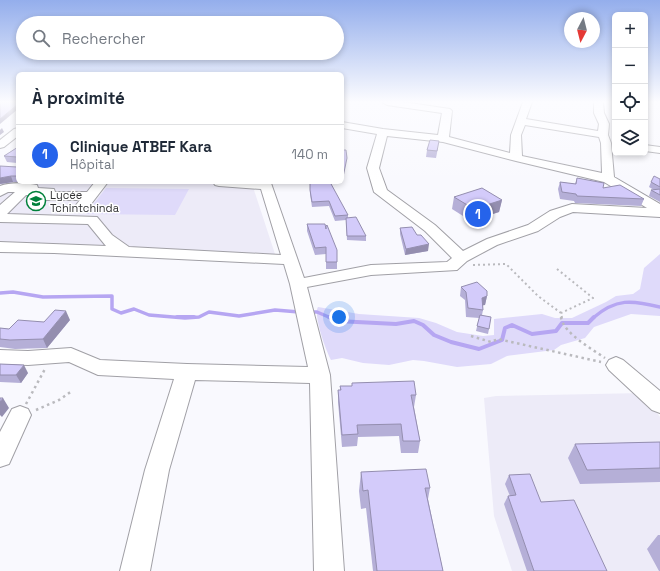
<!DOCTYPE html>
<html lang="fr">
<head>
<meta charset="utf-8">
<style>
	body { margin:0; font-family:"Space Grotesk",sans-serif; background:#f2f2f3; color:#1f2937 }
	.controls { position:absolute; right:12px; top:12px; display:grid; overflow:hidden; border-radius:6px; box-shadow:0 2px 6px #0003 }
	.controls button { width:36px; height:36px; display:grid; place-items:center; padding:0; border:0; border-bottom:1px solid #e0e1e3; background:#fff; color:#1f2937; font:20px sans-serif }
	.compass { position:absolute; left:564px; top:12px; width:36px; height:36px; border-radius:50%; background:#fff; box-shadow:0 2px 6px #0003; rotate:187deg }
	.you { position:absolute; left:339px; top:317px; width:14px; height:14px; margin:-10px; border:3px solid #fff; border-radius:50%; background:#1a73e8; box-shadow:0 0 0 6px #1a73e833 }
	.badge { display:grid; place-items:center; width:26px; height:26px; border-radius:50%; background:#2563eb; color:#fff; font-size:13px; font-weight:700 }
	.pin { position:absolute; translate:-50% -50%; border:2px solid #fff; box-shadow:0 1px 4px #0006 }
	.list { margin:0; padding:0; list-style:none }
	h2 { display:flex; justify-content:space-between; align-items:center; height:52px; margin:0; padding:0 16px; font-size:17px }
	h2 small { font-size:13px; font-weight:400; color:#747a83 }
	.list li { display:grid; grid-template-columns:26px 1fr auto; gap:12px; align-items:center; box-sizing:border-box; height:60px; padding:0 16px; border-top:1px solid #e0e1e3 }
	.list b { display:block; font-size:15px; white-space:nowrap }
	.list p { margin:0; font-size:13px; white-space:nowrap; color:#747a83 }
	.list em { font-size:13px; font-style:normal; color:#747a83 }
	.icon { flex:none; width:22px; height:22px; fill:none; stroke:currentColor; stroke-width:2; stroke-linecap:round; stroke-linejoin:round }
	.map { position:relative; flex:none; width:660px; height:571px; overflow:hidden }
	.search { position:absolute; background:#fff; box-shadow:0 2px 6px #0003; left:16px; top:16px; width:328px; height:44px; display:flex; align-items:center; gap:10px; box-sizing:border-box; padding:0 14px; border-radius:22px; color:#747a83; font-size:15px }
	.panel { position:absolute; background:#fff; box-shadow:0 2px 6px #0003; left:16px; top:72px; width:328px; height:112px; border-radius:6px }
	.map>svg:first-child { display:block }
</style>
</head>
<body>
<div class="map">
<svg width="660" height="571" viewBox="0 0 660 571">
	<rect width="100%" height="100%" fill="#f9f9fe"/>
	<path fill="#edebf8" d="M0,168L18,182H194L253,187L276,257L0,244Z
		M643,393L660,417V571H512L494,516L484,398L496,396Z"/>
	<path fill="#dfdafa" d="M106,188L189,189L175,215L86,214Z
		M660,254V316L631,314L594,327L585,338L561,345L554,350L507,356L491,364L457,367L424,361L413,360L389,365L363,363L342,358L331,360C326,351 313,315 318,307L359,314L419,318L436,323L457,332L483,336L494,335V319L542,314L555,318H572L606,302L616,296L633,294L640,289L644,268Z"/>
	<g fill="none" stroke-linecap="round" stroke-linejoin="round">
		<path stroke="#b6a6f2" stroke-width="3.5" d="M0,293L13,292L43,297L112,296V309L121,313L134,309L149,315L185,318L199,317L209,312L239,316L275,310L299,312
			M309,312H317L331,318
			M593,318C616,298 632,300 660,307"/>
		<path stroke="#b6a6f2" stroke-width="4" d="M177,317H194
			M329,317L337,321L396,324L414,321L423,325L434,335L451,342L479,349L502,340L505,328L512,325L532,334L556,331L562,323H588L594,317"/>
		<defs>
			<path id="minor" d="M382,102H403L450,109L452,111L449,137L510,153L511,135L523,102H532L526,119L598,131L599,124L594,113V102H603L604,113L609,124L608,135L611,143L614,177L660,204V217L573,212L560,217L538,231L497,245L467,261L457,270L371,275L307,287L330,375L344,571H314L310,383L195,380L169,470L150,571H120L145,470L174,379L98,375L69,362L28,365L0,364V350L28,351L71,348L100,360L187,364L308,367L290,284L284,264L54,253L0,252V242L106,246L88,224L0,222V205L15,192H8L0,196V186C10,182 26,183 37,185L38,188L54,189L55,192H87L95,182H108L88,208H78L76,205L80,200H46L41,199L40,196L26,195L7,214L97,217L112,235L129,247L281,255L261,189L219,186L215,185L213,182H266L271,183L272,186L304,278L371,265L447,262L452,258L425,231L374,192L367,168L377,134L342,128V122L383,129L438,135L442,113L387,105ZM525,125L599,137L601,143L602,173L522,156L521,135ZM387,136L443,142L516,161L604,182L647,208L572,204L550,211L528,225L487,239L463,251L435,225L387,190L379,168Z
				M18,128V136L4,147L0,148V140L14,129Z
				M645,145L660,147V153L645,151Z
				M616,357L623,360L660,391V413L652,410L609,370L606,365L609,360Z
				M20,406L28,409L31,415L9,464L0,467V432L12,409Z"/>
		</defs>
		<use href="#minor" stroke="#a1a0a6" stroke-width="2"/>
		<path stroke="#bababe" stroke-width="2" stroke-dasharray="2 3" stroke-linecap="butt" d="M473,265L506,264L538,296L561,313L562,318
			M557,269L593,298L561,313"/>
		<path stroke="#bababe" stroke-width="2.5" stroke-dasharray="2.5 3.5" stroke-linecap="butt" d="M561,317C563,333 592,349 605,358
			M471,336L491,342L498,339L601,362
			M26,404L45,369
			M36,410L59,400L72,391"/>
		<use href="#minor" fill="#fff" fill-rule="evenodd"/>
	</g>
	<path fill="#b5afd7" d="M18,147V182H30H13L0,184L17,167V163L7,162L4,156Z
		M438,148L436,158L426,157L427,150Z
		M577,178L603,188L644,199L641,206L575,203L574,201L560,199L558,189L560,182L575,184Z
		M660,179V202L649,196L651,190H654L649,187L651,182Z
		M310,182L348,215V218L366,236V241L347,240L346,220L335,221L329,206L312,207L310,194Z
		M454,197L502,200L499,212L471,221L452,209Z
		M307,224L326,229L337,262V269H326V254L315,255L307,231Z
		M400,228L417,235L428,251L405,255L400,234Z
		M461,287L487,296L485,305H483V310L482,315L489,329L488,334L476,331L479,318L466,317L465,300L460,296Z
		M70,320L47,348L15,349L0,347V328L9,329L44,322Z
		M0,364L28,373L21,383L0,382Z
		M352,383L416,395L414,407L420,441L418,453H401L399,436L358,437L357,446L342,447L338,402V390H340V386H352Z
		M660,442V482L580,484L568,458L575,444Z
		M361,472L430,488L428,499L443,571H373L366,508L361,509L359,491Z
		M509,475L541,502L607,571H527L504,504L508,496H510L505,484Z
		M658,535H660V571H659L647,549Z"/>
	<path fill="#948eaf" d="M18,104V109L0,124V119Z
		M2,128L4,132L0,135V130Z
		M11,176L13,182L0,184V178Z
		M502,200L499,212L471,221L474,209Z
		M429,244L428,251L405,255L406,249Z
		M487,296L485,305L480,306L482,298Z
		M66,311L70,320L47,348L43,339Z
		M24,365L28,373L21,383L16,375Z
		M3,398L9,408L2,417L0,415V402Z"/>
	<path fill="#d3cbfa" stroke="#948eaf" d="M0,102H18V104L0,119Z
		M430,140L439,141L437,151L427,150Z
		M18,147V176H11L0,178V166L17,167V157L4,156Z
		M342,150H346L347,158L343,177H342Z
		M654,176L660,179V187L651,182Z
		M577,178L604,183L603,188L620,185L644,199L577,196L576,194L562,192L560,182L576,184Z
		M310,182H330L348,215L335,216L329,201L312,202L310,190Z
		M482,188L502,200L474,209L454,197Z
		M660,189V195L651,190Z
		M356,217L366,236H347L346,218Z
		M307,224H325L326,229V226L327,225L337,250V262H326V247L315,248Z
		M412,227L417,235H421L429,244L406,249L400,228Z
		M477,282L487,291V296L482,298L483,310L468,308L466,292L461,287Z
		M55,310L66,311L43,339L10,340L0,339V328L9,329L18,320L44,322Z
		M480,315L491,317L489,329L477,326Z
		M0,364L24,365L16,375H0Z
		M414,381L416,395H411L420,441H403L401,424L357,425L358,434L342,435L338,390H341L340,386H352V383Z
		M0,398H3L0,402Z
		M660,442V468L587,470L575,444Z
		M426,469L430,488H425L443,571H377L368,490L363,491L361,472Z
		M530,474L541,502L574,500L607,571H534L508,496L516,495L509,475Z"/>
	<linearGradient id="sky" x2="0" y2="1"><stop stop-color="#94aeec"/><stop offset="0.56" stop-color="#fcfcff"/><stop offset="1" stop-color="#fcfcff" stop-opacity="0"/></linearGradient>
	<rect width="660" height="182" fill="url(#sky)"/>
	<defs>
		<symbol id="school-ring" viewBox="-11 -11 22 22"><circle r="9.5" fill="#fff" stroke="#00813b" stroke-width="1.5"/><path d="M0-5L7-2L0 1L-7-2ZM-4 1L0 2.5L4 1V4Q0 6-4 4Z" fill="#00813b"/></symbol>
	</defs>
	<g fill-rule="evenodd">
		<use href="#school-ring" x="25" y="190" width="22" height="22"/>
	</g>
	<g text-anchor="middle" stroke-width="3" stroke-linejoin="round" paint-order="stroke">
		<g font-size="11" fill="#313133" stroke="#fff" text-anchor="start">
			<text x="50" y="199">Lycée<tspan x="50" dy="13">Tchintchinda</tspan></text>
		</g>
	</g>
</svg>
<div class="controls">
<button>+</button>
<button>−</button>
<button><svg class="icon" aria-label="locate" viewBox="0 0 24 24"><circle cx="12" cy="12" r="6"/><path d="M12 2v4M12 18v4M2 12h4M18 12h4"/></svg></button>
<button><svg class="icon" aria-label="layers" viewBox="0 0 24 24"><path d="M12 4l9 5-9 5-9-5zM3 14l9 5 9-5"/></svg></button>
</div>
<svg class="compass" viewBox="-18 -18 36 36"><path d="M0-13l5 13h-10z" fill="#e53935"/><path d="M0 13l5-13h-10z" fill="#747a83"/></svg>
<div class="you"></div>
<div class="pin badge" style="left:478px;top:214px">1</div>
<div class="search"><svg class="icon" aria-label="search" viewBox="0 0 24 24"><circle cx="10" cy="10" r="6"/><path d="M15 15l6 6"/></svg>Rechercher</div>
<section class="panel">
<h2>À proximité<small></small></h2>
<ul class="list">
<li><span class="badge">1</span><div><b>Clinique ATBEF Kara</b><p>Hôpital</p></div><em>140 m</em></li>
</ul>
</section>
</div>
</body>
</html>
